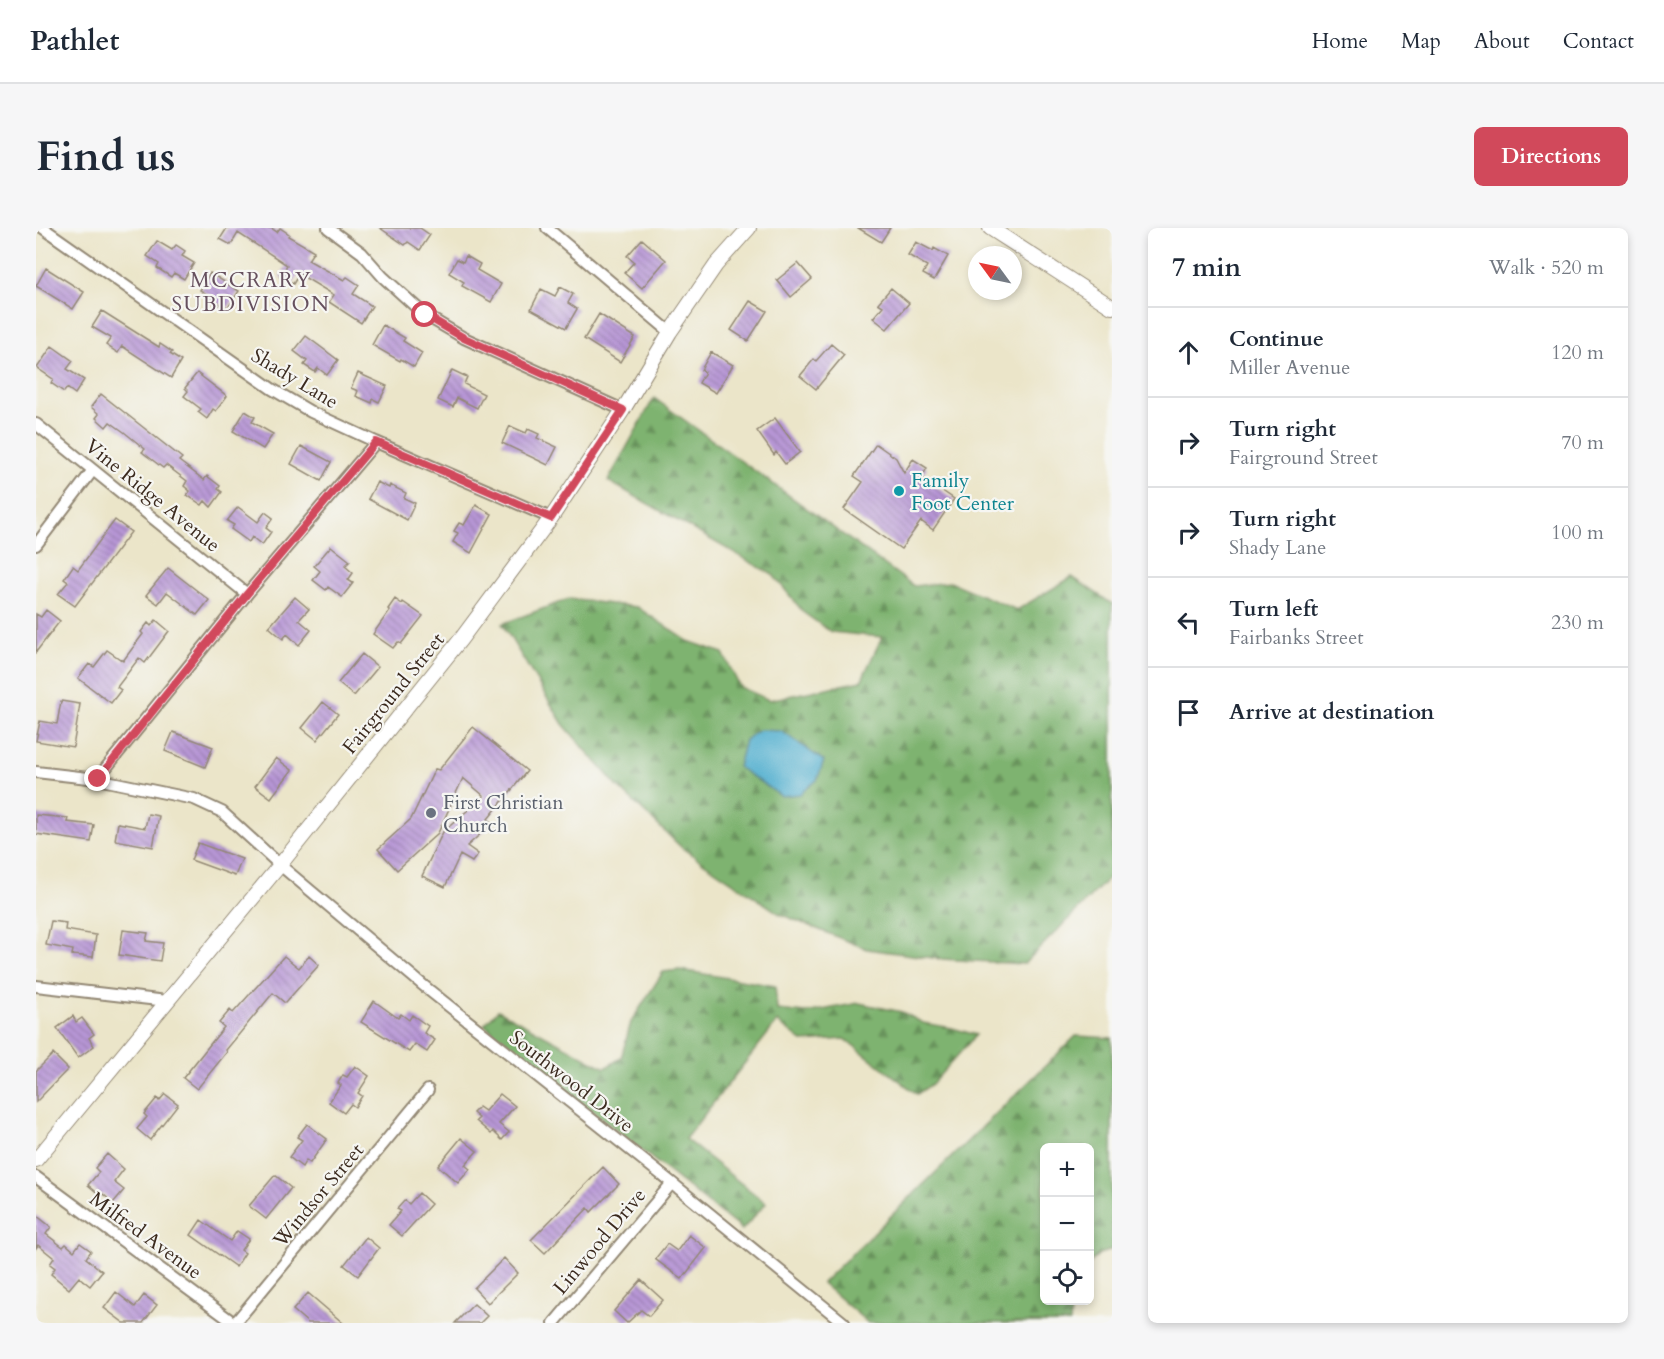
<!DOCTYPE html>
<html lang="en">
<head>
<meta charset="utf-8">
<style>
	body { margin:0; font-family:Cardo,serif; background:#f6f6f7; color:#1f2937 }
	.controls { position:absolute; right:18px; bottom:18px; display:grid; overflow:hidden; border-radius:9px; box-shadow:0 3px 9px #0003 }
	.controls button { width:54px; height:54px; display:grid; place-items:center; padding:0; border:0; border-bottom:2px solid #e0e1e3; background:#fff; color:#1f2937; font:30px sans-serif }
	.compass { position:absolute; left:932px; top:18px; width:54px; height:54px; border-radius:50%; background:#fff; box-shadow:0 3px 9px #0003; rotate:303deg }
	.stop { position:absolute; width:18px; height:18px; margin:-14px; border:4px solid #d1495b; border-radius:50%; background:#fff }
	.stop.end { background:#d1495b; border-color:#fff; box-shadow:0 2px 6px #0008 }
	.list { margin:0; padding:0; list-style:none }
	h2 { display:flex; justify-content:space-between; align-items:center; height:78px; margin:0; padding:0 24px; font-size:26px }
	h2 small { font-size:20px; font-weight:400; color:#747a83 }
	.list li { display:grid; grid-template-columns:39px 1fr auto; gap:18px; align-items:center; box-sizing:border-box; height:90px; padding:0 24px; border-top:2px solid #e0e1e3 }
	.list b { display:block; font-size:22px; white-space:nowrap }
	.list p { margin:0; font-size:20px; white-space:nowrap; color:#747a83 }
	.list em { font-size:20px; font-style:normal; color:#747a83 }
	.icon { flex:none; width:33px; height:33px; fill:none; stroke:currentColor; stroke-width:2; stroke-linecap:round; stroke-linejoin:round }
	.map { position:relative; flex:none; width:1076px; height:1095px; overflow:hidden; border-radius:9px }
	header { display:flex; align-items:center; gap:36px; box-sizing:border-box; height:84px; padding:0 30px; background:#fff; border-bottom:2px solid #e0e1e3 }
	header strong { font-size:28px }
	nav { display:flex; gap:33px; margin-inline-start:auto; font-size:21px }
	.intro { display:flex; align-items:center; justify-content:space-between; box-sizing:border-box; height:144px; padding:0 36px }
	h1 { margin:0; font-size:42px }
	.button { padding:15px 27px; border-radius:9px; background:#d1495b; color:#fff; font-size:21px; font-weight:700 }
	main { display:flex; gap:36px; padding:0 36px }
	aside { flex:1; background:#fff; border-radius:9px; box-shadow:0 3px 9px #0003 }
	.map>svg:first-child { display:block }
</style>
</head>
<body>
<header>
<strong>Pathlet</strong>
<nav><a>Home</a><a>Map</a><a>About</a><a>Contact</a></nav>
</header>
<div class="intro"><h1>Find us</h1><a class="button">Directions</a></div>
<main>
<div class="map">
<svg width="1076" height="1095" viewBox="0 0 1076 1095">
	<defs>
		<pattern id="forest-firs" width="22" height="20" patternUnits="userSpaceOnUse" patternTransform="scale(1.5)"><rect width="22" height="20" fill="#7eb36f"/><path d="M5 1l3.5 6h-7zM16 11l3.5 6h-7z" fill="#68925b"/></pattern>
		<pattern id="building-back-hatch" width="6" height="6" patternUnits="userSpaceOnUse" patternTransform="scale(1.5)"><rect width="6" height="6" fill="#b796d6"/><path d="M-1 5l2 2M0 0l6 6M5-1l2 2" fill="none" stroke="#967bad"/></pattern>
	</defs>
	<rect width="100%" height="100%" fill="#f6f6f2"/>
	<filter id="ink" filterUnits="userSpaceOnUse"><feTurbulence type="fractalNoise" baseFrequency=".0167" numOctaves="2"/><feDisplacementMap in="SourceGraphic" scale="12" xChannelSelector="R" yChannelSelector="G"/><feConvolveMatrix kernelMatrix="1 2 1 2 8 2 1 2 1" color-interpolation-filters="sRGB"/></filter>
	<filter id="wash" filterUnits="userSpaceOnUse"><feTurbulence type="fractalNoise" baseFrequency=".008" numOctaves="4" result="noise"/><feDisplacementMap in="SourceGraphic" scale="24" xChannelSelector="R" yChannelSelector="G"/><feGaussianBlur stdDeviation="1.35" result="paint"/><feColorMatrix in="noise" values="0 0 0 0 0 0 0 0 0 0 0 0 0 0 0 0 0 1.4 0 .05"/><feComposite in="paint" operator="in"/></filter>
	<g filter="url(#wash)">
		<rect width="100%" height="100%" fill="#ebe5c9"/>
		<path fill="url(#forest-firs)" stroke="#5c6e46" stroke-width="1.5" d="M618,170L878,358L914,354L981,382L1036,349L1076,376V647L988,736L905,731L831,721L744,686L646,620L581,558L527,496L466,396L533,371L601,379L652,413L687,425L704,459L733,472L825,453L846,409L795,404L768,385L737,347L572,253Z
			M644,742L739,758L741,782L770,785L823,775L866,784L887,795L916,800L940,807L896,856L881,866L809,811L767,814L741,794L649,911L730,975L706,1002L448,797L462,782L569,840L585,830L595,794L627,744Z
			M1040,808L1076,810V1022L1063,1026L1054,1035V920H1008V1072L1036,1073L1034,1095H832L786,1055Z"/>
		<path fill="#51afcf" stroke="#466c76" stroke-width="1.5" d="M723,502L745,503L788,533L781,552L764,566L745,568L702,539L709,512Z"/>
		<g id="blocks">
			<path fill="url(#building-back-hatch)" d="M191,0H235L241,4L244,0L253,6L252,8L278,23L272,32L308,52L311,49L323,57L317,66L336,78L325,95L293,74L298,67L263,46L257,56L244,49L251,37L202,5L195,17L184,11Z
				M344,0H384L394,7L384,22L372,14L369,17Z
				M822,0H854L845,14Z
				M606,11L630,32L606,60L588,45L598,34L591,28Z
				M121,13L136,22L140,17L149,23L146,28L158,35L148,51L138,45L135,49L121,40L123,36L111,28Z
				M880,14L897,23L898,20L912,28L898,52L887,46L891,38L872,27Z
				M430,28L444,36L441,42L465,56L455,74L426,58L428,54L413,45L421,31L427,34Z
				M762,35L776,51L755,69L741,52Z
				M10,40L48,64L37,81L0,58Z
				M174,45L203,63L192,80L184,75L182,78L172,71L174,68L164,62Z
				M524,59L537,66L532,75L541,81L530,100L495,81L505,61L519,68Z
				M855,60L873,75L851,101L837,90L847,78L842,75Z
				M714,73L731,83L712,113L695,102Z
				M66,83L123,119L124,116L136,124L134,126L145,133L135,150L86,118L82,125L70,117L75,110L56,99Z
				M563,86L599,109L584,134L548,111Z
				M347,97L369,110L367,113L386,125L378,139L365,131L364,133L336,117Z
				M270,108L302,132L291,147L282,140L279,144L268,137L271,133L258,123Z
				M795,116L808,127L780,161L764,148L778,131L780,133Z
				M16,118L37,133L31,141L48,152L39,166L31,160L28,164L15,155L17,151L1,140Z
				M675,124L697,137L680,165L663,155L669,144L665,142Z
				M416,142L431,149L428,156L448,166L441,180L421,170L417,179L402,172Z
				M161,145L191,168L180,183L177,181L171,191L162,184L165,181L148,168L152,163L149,160Z
				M322,145L351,158L343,174L337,171L336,175L320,168L322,163L315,160Z
				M65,166L146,230L143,233L168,252L171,248L184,258L182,261L186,264L175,279L169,273L166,277L151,267L154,263L148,258L151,253L130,237L127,240L106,224L109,221L88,204L74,194L70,199L60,190L63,186L55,179Z
				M209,183L219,189L216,194L237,206L227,221L197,203Z
				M739,190L764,224L749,236L740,224L738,227L721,203Z
				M474,198L490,205L492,201L503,206L501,210L521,219L512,237L466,215Z
				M840,216L860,230L868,245L877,231L891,240L886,249L918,271L897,302L885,293L865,321L808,281L827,254L818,248Z
				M265,218L295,234L285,253L255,236Z
				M341,254L353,260L354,257L370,265L368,270L379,275L371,292L332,271Z
				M440,277L456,286L435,325L417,314L422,305L418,303L423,295L428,297Z
				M202,279L222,294L229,284L237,290L230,300L235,304L226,317L216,309L213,314L195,301L198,297L191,293Z
				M79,292L95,304L39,378L22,366L32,354L28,351L37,338L42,342Z
				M295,318L314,333L309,338L317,345L312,352L317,355L306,369L292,359L290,362L277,352L284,343L278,338Z
				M132,340L173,372L161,387L131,364L122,376L110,367Z
				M259,369L273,381L263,392L275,402L263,417L251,406L247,411L233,399Z
				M359,371L366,376L367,374L387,388L365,416L362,414L357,420L337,406L354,382L352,381Z
				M10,382L24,393L0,424V386L5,389Z
				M120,392L133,403L109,435L103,430L81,459L85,462L75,475L42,450L53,436L58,439L71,422L87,433L107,406L105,404L112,395L115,398Z
				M326,426L342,439L318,468L302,455Z
				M25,473L44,476L37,519L0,513L4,493L21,496Z
				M287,474L302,486L281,512L266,500Z
				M437,499L491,543L452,591L456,596L431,618L442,626L436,634L424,627L409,659L386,648L407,604L448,568L427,550L402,605L361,642L342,621L375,591L399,541L403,542Z
				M137,504L177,519L169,539L129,523Z
				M240,530L256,542L235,570L219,558Z
				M112,586L123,588L117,619L79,612L82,595L109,600Z
				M0,587L32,590L31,594L58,597L55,614L0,606Z
				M162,615L206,631L199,648L155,632Z
				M15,693L30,695L29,702L60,707L57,729L36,727L37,722L10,717Z
				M87,702L112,705L110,713L127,715L124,733L83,727Z
				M248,728L263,740L273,728L283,737L249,775L237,765L190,822L191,824L161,861L147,850L188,799L183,795L194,782L197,785Z
				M338,773L362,790L365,786L373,792L376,787L392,798L388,805L399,812L391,824L379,816L373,824L325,794Z
				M37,788L40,794L46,790L58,806L53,810L58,818L42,830L21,800Z
				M17,826L32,841L0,874V843Z
				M319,838L333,848L322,865L326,868L319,879L315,876L308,885L293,874L305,857L302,855L307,847L311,849Z
				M129,866L142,876L114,912L101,901L111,889L108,886L121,870L123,873Z
				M464,866L479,878L463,896L473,904L466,912L457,903L455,906L440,893L443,890L437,885L443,879L449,883Z
				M271,896L291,911L274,935L270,932L266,939L253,929L266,912L261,909Z
				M425,910L441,923L429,937L434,941L422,955L402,938Z
				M71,926L88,941L78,954L88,962L77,975L67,966L65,968L52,957L63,944L59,940Z
				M567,939L583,956L555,984L552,980L509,1025L495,1012Z
				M239,947L255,960L230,991L213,978Z
				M383,965L395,976L366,1008L353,997L365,983L361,981L369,972L373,976Z
				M0,987L15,999L10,1006L27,1019L30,1016L38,1023L44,1015L55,1023L50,1030L66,1043L54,1058L43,1049L33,1061L15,1046L19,1040L14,1036L18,1030L2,1017L0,1020Z
				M165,992L194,1013L201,1003L213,1011L205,1022L209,1025L200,1039L155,1007Z
				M653,1007L670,1020L646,1051L619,1031L631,1016L641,1023Z
				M330,1009L343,1020L322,1048L308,1037Z
				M468,1030L482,1045L452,1075L438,1060Z
				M605,1052L627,1072L613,1088L605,1082L591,1095L578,1083Z
				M80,1064L99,1079L108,1067L121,1077L107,1095H88L68,1080Z
				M272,1065L307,1095H272L257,1082Z
				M438,1076L451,1088L444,1095H419Z"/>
		</g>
	</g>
	<g filter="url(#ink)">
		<use href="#blocks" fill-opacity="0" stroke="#938874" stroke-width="1.5"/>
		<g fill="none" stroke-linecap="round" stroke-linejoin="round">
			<defs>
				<path id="minor" d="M7,0L236,161L275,184L340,214L515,290
					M292,0L326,25L347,49L389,87L428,110L587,182
					M511,0L634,104
					M0,196L211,366
					M0,317L57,242
					M0,544L61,551L158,571L186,584L244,637L394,763L636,955L808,1095
					M61,551L211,366L340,214
					M0,758L131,773
					M0,949L198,1095
					M199,1095L392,862
					M518,1095L636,955"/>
				<path id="tertiary" d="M954,0L1076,79
					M0,932L244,637L425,411L515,290L587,182L634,104L680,37L713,0"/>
			</defs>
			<use href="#minor" stroke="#938874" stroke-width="14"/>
			<use href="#tertiary" stroke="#938874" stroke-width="16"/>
			<use href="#minor" stroke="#fff" stroke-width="10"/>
			<use href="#tertiary" stroke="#fff" stroke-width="14"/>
		</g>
	</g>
	<g fill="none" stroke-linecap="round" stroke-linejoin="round" filter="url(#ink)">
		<path stroke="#d1495b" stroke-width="8" d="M62,551L211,366L340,214L515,290L587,182L428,110L389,87"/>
	</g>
	<circle fill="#0f9aa8" stroke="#f6f6f2" stroke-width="2" cx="863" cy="263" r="6"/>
	<circle fill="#6b7280" stroke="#f6f6f2" stroke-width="2" cx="395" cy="585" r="6"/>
	<g text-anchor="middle" stroke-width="4.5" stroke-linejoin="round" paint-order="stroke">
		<g font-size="20" fill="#3b2a1e" stroke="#f6f6f2">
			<text transform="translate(259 150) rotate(31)" y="7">Shady Lane</text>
			<text transform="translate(117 267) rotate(39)" y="7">Vine Ridge Avenue</text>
			<text transform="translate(357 465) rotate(-51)" y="7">Fairground Street</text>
			<text transform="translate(536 853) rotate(38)" y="7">Southwood Drive</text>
			<text transform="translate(282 967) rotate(-50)" y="7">Windsor Street</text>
			<text transform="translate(110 1007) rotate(36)" y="7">Milfred Avenue</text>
			<text transform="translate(563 1013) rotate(-50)" y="7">Linwood Drive</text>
		</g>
		<g font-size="20" fill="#0d838f" stroke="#f6f6f2" text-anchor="start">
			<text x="875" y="259">Family<tspan x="875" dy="23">Foot Center</tspan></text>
		</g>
		<g font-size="20" fill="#5b616d" stroke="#f6f6f2" text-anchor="start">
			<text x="407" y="581">First Christian<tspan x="407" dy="23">Church</tspan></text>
		</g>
		<g font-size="21" letter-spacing="1.5" fill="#66505e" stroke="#f6f6f2">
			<text x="215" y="59">MCCRARY<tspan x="215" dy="24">SUBDIVISION</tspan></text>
		</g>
	</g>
</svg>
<div class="controls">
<button>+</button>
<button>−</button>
<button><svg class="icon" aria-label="locate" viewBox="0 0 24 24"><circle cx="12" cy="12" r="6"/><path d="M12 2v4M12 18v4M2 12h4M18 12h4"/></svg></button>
</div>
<svg class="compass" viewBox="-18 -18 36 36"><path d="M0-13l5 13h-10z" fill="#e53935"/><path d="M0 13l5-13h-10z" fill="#747a83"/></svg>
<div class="stop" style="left:389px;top:87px"></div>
<div class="stop end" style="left:62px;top:551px"></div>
</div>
<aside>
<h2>7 min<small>Walk · 520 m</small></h2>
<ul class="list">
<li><svg class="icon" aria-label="ahead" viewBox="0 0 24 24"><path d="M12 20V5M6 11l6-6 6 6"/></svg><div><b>Continue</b><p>Miller Avenue</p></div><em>120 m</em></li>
<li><svg class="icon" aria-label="right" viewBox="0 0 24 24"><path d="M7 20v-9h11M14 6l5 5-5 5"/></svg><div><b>Turn right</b><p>Fairground Street</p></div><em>70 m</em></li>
<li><svg class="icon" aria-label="right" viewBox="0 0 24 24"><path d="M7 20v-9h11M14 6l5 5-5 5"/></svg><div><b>Turn right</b><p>Shady Lane</p></div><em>100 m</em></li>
<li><svg class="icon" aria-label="left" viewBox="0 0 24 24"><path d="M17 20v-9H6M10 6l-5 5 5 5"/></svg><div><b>Turn left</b><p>Fairbanks Street</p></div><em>230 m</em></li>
<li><svg class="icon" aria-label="arrive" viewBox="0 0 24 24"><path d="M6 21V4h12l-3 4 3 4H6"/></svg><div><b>Arrive at destination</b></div></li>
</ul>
</aside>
</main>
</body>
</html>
